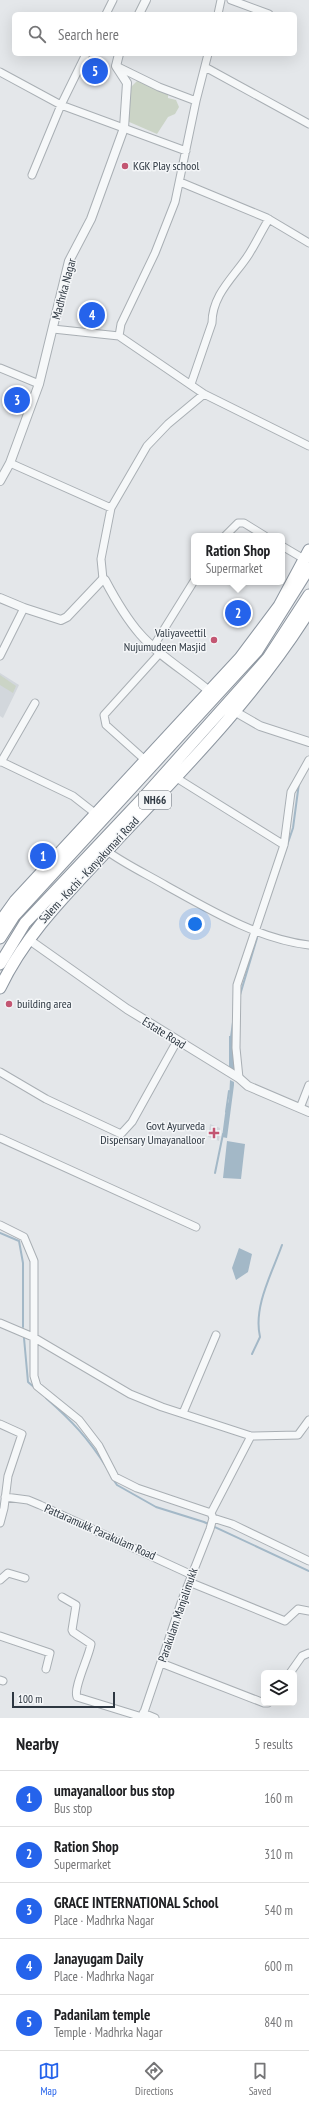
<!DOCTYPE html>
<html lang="en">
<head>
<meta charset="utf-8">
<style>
	body { margin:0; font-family:"PT Sans Narrow",sans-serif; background:#f6f6f6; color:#202124 }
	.controls { position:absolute; right:12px; bottom:12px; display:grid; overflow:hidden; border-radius:6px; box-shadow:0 4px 16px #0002 }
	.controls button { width:36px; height:36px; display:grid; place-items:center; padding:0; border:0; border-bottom:1px solid #e0e0e0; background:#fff; color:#202124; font:20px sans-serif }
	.scale { position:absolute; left:12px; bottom:10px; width:103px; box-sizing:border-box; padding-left:4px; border:2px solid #2d3741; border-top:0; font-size:11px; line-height:14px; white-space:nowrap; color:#2d3741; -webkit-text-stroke:3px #f4f6f8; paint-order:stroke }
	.you { position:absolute; left:195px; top:924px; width:14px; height:14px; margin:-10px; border:3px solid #fff; border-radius:50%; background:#1a73e8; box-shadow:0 0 0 6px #1a73e833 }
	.badge { display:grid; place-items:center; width:26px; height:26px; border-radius:50%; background:#2563eb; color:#fff; font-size:13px; font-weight:700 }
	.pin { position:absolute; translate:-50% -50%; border:2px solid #fff; box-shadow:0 1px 4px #0006 }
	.popup { position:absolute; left:191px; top:533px; width:94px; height:52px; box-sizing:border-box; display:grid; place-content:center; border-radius:6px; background:#fff; filter:drop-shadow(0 1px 3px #0005); font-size:13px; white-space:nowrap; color:#757577 }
	.popup b { font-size:15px; color:#202124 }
	.popup::after { content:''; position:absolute; left:50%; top:100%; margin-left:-8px; border:8px solid transparent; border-top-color:#fff }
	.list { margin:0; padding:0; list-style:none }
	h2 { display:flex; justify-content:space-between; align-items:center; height:52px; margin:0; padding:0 16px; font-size:17px }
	h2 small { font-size:13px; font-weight:400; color:#757577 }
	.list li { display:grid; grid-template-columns:26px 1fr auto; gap:12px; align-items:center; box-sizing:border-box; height:56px; padding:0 16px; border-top:1px solid #e0e0e0 }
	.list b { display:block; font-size:15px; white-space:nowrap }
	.list p { margin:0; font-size:13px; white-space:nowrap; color:#757577 }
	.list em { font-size:13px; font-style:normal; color:#757577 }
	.icon { flex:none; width:22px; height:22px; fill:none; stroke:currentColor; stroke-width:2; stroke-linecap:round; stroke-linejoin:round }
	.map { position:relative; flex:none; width:309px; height:1718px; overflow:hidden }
	.search { position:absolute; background:#fff; box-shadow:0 4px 16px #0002; left:12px; right:12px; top:12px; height:44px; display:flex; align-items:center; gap:10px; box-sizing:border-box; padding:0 14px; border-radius:6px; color:#757577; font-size:15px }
	.sheet { height:332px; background:#fff }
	nav { display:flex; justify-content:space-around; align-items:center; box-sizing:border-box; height:56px; border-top:1px solid #e0e0e0; background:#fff; font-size:11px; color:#757577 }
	nav a { display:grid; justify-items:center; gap:2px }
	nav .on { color:#2563eb }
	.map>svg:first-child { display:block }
</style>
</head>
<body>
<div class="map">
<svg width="309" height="1718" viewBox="0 0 309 1718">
	<rect width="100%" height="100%" fill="#e4e7ea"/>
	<path fill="#d2d7dc" d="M0,673L19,685L3,718L0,716Z
		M210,1124L220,1128L219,1141L208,1137Z"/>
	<path fill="#cbd4c6" d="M138,80L168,94V98L176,100L179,107L175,114L168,117L157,134L127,121L130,88Z
		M0,675L16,686L13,693L0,685Z"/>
	<path fill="#a3b8c7" d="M229,1036H232L236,1073L229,1069Z
		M230,1080L234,1082V1085L227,1138L222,1137L225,1114L229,1100Z
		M227,1141L245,1144L241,1179L223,1178Z
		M239,1248L252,1254L248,1272L236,1280L232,1268Z"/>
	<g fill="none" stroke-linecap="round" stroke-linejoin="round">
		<path stroke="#a3b8c7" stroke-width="2" d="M278,872L293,828L299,783
			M240,995L257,938
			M231,1037L234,1015
			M226,1112L229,1091
			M215,1173L223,1134
			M0,1233L19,1241L23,1263V1327
			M24,1338L28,1382L35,1388
			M252,1354L260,1337C253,1307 272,1273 282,1245
			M46,1398C72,1421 88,1438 107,1468
			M113,1479L117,1485L156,1507L204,1522L309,1571"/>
		<defs>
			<path id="minor" d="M231,0L269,14
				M106,14L113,0
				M218,14L221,0
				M208,54L196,101L175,202L155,253L121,324L119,336L204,394L309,446
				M116,66L159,87L196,101
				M205,67L309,124
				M0,72L61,105L186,151
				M32,175L61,105L86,54
				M180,182L267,218L309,243
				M53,329L119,336
				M0,368L39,384
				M191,384L212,323C212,294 235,276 249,254C256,243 262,230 269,219
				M10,463L111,508
				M225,536L238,523H244L265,536
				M282,546L304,559
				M103,579L101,559L111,508L147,446L168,424L204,394
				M153,647L194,581
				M0,656L24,608
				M145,760L106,725L104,715L160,653
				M0,761L73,796L96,814
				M1,762L35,703
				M175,777L284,845
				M107,851C125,864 146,874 165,885C210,910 258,939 309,945
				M0,1072L46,1099L121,1134L132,1122L177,1041
				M239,1078L236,1048L237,985L284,845L291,792L309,760
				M300,1108L309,1085
				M0,1138L196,1227
				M0,1225L24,1237L34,1261V1376L37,1386L79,1420L99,1446L115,1477L137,1488L211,1513
				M0,1323L33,1337L130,1394L162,1407L251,1436L298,1435L309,1420
				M183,1413L216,1335
				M0,1424L22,1434L8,1476L4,1508L0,1523
				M5,1497L28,1500L40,1505L192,1575
				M211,1513L251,1436
				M213,1518L232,1524L309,1561
				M0,1580L8,1573L25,1578
				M189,1582L285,1621L298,1609L309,1611
				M62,1597L76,1605L72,1630L73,1632L91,1644C89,1657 73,1688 77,1697L142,1717
				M0,1636L50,1653L46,1669
				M161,1663L264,1703H268
				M290,1673L302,1656L309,1653
				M0,1680L3,1681
				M143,1713L155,1718
				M142,1718L182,1600L210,1529L213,1518L211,1513"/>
			<path id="tertiary" d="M139,14L146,0
				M0,481L10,463L39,384L69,261L91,219L124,128L127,83L116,66L119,54
				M0,598L24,608L61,620L67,617L103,579L105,580C115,599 126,618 140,634C160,657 187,672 209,691
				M234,711L260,726L309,742
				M28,939L127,1009L239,1078L248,1086L309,1112"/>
			<path id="trunk" d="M0,922L15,901L240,658L279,606L309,550
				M0,938L14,916L257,651L309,568
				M0,964L25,923L143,798L268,658L309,595
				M0,988C27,931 73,888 115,842C184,769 256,696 309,611"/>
		</defs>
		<use href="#minor" stroke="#a9afb4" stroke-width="9"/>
		<use href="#tertiary" stroke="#a9afb4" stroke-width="10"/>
		<use href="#trunk" stroke="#8d96a0" stroke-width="13"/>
		<use href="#minor" stroke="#f6f8f9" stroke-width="7"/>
		<use href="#tertiary" stroke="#f6f8f9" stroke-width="8"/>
		<use href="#trunk" stroke="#fff" stroke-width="11"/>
	</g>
	<g fill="#c35672" stroke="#f4f6f8" stroke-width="1.5">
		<circle cx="125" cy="166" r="4"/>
		<circle cx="214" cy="640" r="4"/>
		<circle cx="9" cy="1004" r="4"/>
		<path d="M212 1127h4v4h4v4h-4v4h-4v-4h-4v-4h4z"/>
	</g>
	<g text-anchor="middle" stroke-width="3" stroke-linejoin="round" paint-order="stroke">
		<rect fill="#f4f6f8" stroke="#697078" stroke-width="1" x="139" y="791" width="32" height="18" rx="3"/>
		<g font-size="11" font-weight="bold" fill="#2d3741">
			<text x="155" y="804">NH66</text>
		</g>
		<g font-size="12" fill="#2d3741" stroke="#f4f6f8" text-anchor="start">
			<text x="133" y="170">KGK Play school</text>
			<text x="206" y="637" text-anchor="end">Valiyaveettil<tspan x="206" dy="14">Nujumudeen Masjid</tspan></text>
			<text x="17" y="1008">building area</text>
			<text x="205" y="1130" text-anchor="end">Govt Ayurveda<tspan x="205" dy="14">Dispensary Umayanalloor</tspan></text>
		</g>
		<g font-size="12" fill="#2d3741" stroke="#f4f6f8">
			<text transform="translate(64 289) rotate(-75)" y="4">Madhrka Nagar</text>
			<text transform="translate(89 870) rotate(-47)" y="4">Salem - Kochi - Kanyakumari Road</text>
			<text transform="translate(164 1033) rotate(32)" y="4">Estate Road</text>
			<text transform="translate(100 1532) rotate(24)" y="4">Pattaramukk Parakulam Road</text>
			<text transform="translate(178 1615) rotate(-71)" y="4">Parakulam Manjalimukk</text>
		</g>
	</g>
</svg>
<div class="controls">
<button><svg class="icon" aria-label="layers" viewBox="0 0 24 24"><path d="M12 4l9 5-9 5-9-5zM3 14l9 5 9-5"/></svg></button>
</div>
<div class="scale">100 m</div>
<div class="you"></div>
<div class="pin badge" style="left:43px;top:856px">1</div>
<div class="pin badge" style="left:238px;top:613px">2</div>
<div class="popup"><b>Ration Shop</b>Supermarket</div>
<div class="pin badge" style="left:17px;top:400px">3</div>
<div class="pin badge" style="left:92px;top:315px">4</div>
<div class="pin badge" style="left:95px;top:71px">5</div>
<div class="search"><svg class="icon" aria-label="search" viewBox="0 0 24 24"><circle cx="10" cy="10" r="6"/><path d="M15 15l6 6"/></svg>Search here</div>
</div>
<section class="sheet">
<h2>Nearby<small>5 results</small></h2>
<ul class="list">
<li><span class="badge">1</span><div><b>umayanalloor bus stop</b><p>Bus stop</p></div><em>160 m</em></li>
<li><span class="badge">2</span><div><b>Ration Shop</b><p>Supermarket</p></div><em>310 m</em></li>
<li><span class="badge">3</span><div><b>GRACE INTERNATIONAL School</b><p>Place · Madhrka Nagar</p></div><em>540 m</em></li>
<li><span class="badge">4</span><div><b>Janayugam Daily</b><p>Place · Madhrka Nagar</p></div><em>600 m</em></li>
<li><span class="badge">5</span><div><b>Padanilam temple</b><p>Temple · Madhrka Nagar</p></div><em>840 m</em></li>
</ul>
</section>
<nav>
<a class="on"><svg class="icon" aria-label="map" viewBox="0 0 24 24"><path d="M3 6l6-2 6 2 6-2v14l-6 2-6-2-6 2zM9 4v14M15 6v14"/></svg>Map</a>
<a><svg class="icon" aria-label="directions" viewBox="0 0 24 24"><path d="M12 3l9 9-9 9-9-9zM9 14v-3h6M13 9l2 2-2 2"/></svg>Directions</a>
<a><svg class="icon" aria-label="saved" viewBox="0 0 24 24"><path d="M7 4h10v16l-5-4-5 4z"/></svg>Saved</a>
</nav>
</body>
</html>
